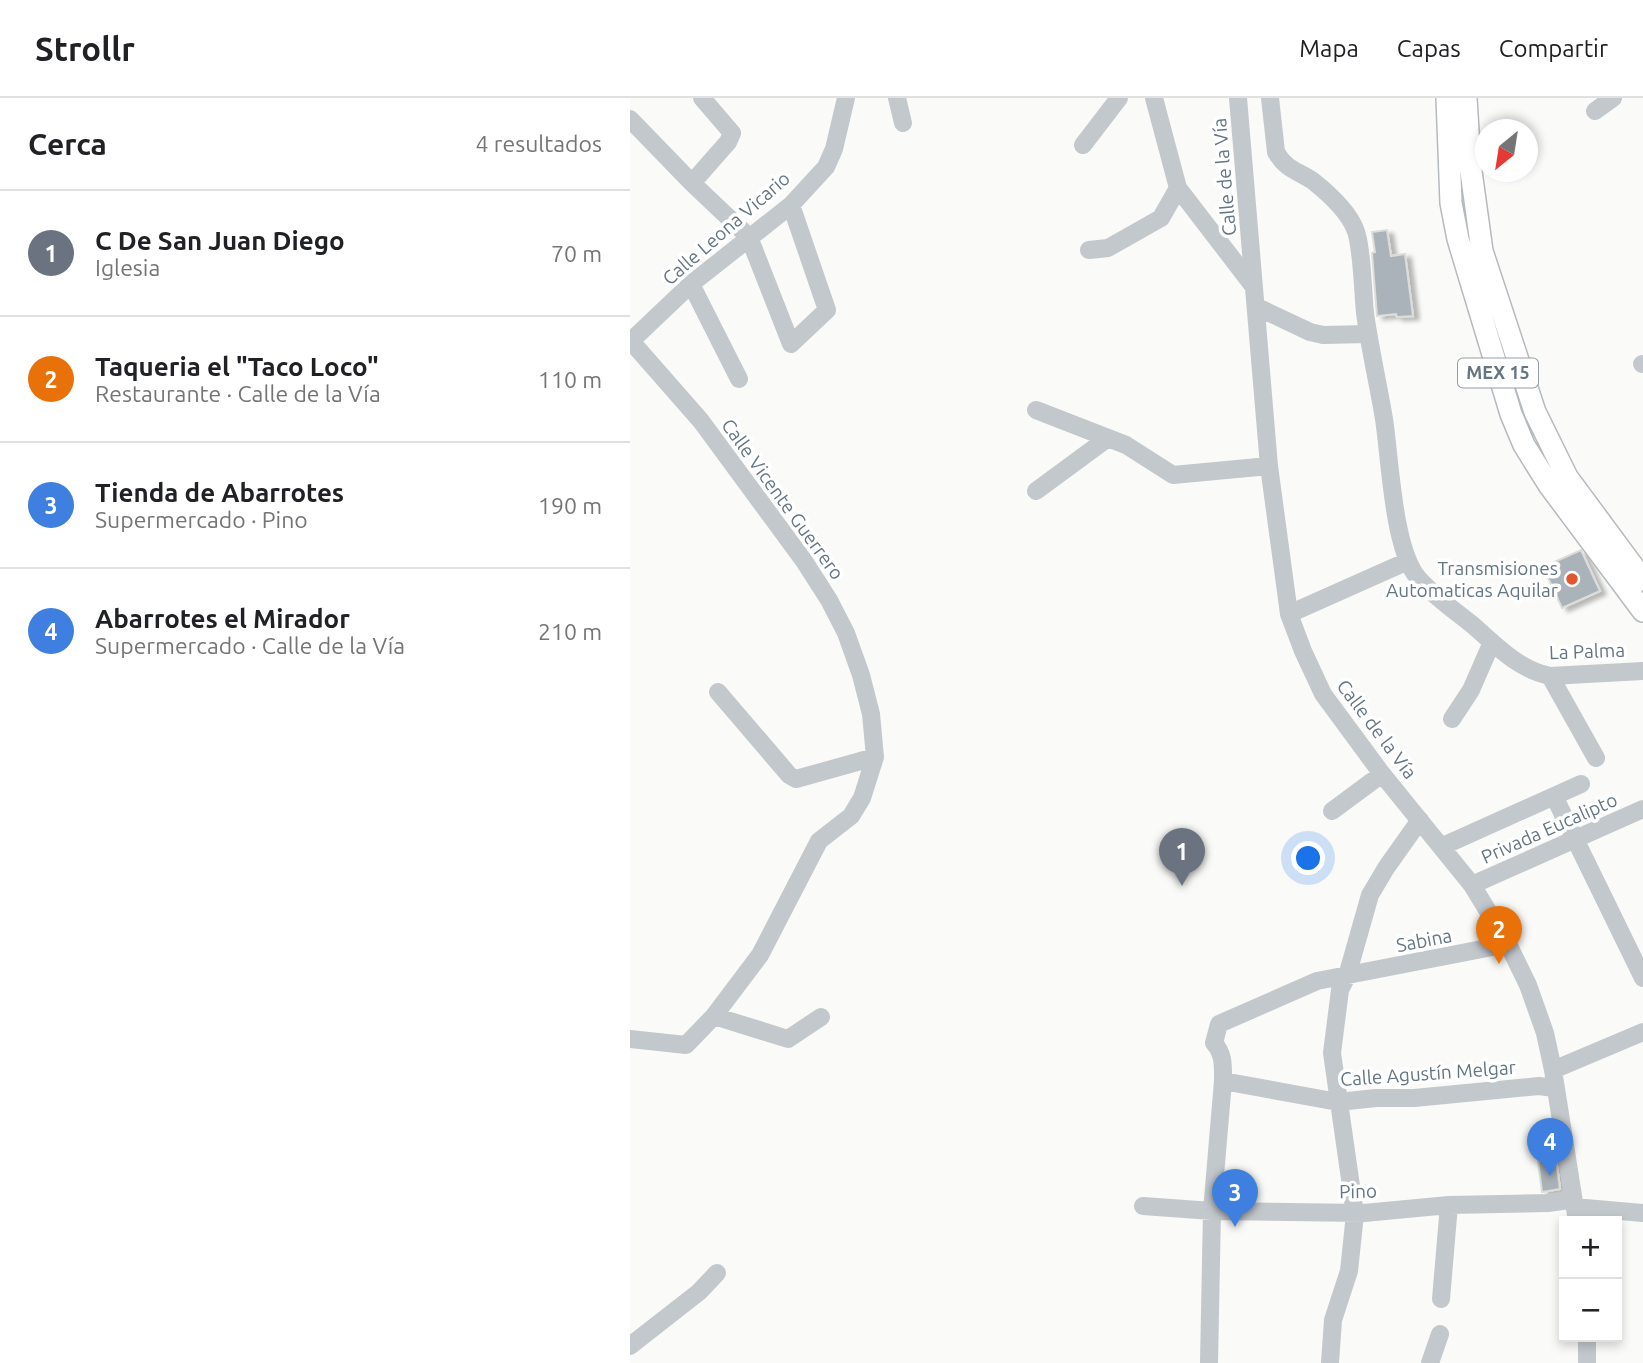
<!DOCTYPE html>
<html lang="es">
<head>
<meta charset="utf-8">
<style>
	body { margin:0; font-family:Ubuntu,sans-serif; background:#f6f6f6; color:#202124 }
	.controls { position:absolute; right:21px; bottom:21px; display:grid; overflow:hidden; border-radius:0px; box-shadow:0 4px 10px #0003 }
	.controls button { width:63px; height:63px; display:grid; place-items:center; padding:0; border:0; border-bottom:2px solid #e0e0e0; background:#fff; color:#202124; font:35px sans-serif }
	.compass { position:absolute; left:845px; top:21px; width:63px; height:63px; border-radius:50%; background:#fff; box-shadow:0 4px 10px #0003; rotate:210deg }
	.you { position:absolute; left:679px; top:761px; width:24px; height:24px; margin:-18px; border:5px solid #fff; border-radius:50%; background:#1a73e8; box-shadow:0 0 0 10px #1a73e833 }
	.badge { display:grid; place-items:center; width:46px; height:46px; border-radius:50%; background:#0b8043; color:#fff; font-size:23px; font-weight:700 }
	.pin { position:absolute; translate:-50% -58px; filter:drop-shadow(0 2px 4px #0008) }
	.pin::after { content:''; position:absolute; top:37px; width:24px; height:21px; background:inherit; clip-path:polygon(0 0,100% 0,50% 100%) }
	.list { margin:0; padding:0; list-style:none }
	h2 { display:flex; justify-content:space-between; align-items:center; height:91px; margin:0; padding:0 28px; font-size:30px }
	h2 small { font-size:23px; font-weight:400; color:#757577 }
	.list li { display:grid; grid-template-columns:46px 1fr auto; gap:21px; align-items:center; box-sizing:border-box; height:126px; padding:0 28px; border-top:2px solid #e0e0e0 }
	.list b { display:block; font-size:26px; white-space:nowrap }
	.list p { margin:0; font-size:23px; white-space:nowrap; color:#757577 }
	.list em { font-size:23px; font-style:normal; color:#757577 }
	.map { position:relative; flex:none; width:1013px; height:1265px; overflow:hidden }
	header { display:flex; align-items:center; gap:42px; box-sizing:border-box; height:98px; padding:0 35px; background:#fff; border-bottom:2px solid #e0e0e0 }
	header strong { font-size:33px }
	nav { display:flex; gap:38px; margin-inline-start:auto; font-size:24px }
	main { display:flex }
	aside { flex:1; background:#fff }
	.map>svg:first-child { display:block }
</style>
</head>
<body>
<header>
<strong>Strollr</strong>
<nav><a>Mapa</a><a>Capas</a><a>Compartir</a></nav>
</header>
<main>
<aside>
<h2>Cerca<small>4 resultados</small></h2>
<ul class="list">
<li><span class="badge" style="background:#6b7280">1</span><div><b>C De San Juan Diego</b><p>Iglesia</p></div><em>70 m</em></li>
<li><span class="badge" style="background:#e8710a">2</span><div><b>Taqueria el &quot;Taco Loco&quot;</b><p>Restaurante · Calle de la Vía</p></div><em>110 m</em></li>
<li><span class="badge" style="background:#3f7fe0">3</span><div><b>Tienda de Abarrotes</b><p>Supermercado · Pino</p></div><em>190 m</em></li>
<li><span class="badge" style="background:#3f7fe0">4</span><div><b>Abarrotes el Mirador</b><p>Supermercado · Calle de la Vía</p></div><em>210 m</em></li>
</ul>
</aside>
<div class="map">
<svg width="1013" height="1265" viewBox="0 0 1013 1265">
	<defs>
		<filter id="shadow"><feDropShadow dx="6" dy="3.5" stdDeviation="2" flood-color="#0004"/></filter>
	</defs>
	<rect width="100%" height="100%" fill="#fafaf8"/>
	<path fill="#aab3b9" stroke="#dcdcda" stroke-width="2" filter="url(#shadow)" d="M757,132L761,158L775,156L783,218L767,219L766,216L747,218L742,155L745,154L742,134Z
		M951,452L970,493L932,510L913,469Z
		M926,1060L930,1091L912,1094L908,1063Z"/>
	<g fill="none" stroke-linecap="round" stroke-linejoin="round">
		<defs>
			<path id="major" d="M817,0L821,105L828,141L881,316L894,347L919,387L1013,513
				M836,0L840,66L852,153L905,314L937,379L1013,482"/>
		</defs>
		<use href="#major" stroke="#b5babe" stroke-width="24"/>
		<path stroke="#c3c8cc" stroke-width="18" d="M267,0L273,25
			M524,0L548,90L624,189
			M608,0L639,368L659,516L673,553L693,596L752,676L842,787L878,846L898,887L915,935L923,972L947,1123
			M640,0L646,54C655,71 668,73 683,83C698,95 718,113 725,131C732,146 733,196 735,215C740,251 748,285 754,321C760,361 763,444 785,476C797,493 828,515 845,529C867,549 890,572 920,578L1013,573
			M965,13L983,0
			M0,21L62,85L119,139L161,246L197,212L161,107
			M453,47L489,0
			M62,85L98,44L102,35L72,0
			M459,152L478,150L531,120L548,90
			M61,186L109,281
			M627,209L680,234L693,237L738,236
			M0,242L71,323L174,463L199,502L216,535L231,577L241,616L245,659L232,700L221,718L189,743L130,857L84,918L56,947L0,941
			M1,243L61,186L161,107L196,69L204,51L216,0
			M1012,266H1013
			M406,312L496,347L543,377L639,368
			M406,393L478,340
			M659,516L778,463
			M920,578L966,660
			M88,594L159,677L166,681L245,659
			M822,621L841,592L862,544
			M924,698L1013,880
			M702,713L752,676
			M813,748L951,686
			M842,787L1013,711
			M84,918L158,941L191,919
			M923,972L1013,934
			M593,983L708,1004L746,1000H784L909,988L924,990
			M513,1108L582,1113L734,1115L819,1107L918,1105L932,1103L943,1098
			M944,1109L1013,1115
			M811,1201L819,1107
			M0,1248L69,1194L87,1175
			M579,1265L582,1113L593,983C593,968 594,956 584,945L589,926L687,883L878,846
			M700,1265L703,1222L719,1173L725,1116L702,955L710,892L717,878L740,797L756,770L790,722
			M800,1265L810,1236
			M957,1265V1239"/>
		<use href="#major" stroke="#fff" stroke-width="21"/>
	</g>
	<circle fill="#e4572e" stroke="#fff" stroke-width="2.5" cx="942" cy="481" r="7"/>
	<g text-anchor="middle" stroke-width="7" stroke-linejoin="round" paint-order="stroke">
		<rect fill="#fff" stroke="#939fa8" stroke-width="2" x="828" y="260.5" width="80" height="29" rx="5"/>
		<g font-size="18" font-weight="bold" fill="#657683">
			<text x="868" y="281">MEX 15</text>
		</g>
		<g font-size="19" fill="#657683" stroke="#fff">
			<text transform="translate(594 79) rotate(-95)" y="7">Calle de la Vía</text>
			<text transform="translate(96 130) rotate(-41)" y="7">Calle Leona Vicario</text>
			<text transform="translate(153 401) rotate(54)" y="7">Calle Vicente Guerrero</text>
			<text transform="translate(957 553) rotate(-2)" y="7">La Palma</text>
			<text transform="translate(747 631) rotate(53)" y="7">Calle de la Vía</text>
			<text transform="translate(919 730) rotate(-24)" y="7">Privada Eucalipto</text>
			<text transform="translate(794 842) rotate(-11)" y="7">Sabina</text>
			<text transform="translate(798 975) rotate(-4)" y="7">Calle Agustín Melgar</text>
			<text transform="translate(728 1093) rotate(-1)" y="7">Pino</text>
		</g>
		<g font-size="19" fill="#657683" stroke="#fff" text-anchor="end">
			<text x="928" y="477">Transmisiones<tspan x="928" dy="22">Automaticas Aquilar</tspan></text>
		</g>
	</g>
</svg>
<div class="controls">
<button>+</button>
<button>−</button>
</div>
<svg class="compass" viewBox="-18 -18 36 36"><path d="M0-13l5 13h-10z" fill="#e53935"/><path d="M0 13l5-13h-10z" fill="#757577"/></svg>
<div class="you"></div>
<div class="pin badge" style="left:552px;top:788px;background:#6b7280">1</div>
<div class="pin badge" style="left:869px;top:866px;background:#e8710a">2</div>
<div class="pin badge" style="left:605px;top:1129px;background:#3f7fe0">3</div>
<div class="pin badge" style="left:920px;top:1078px;background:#3f7fe0">4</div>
</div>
</main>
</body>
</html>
